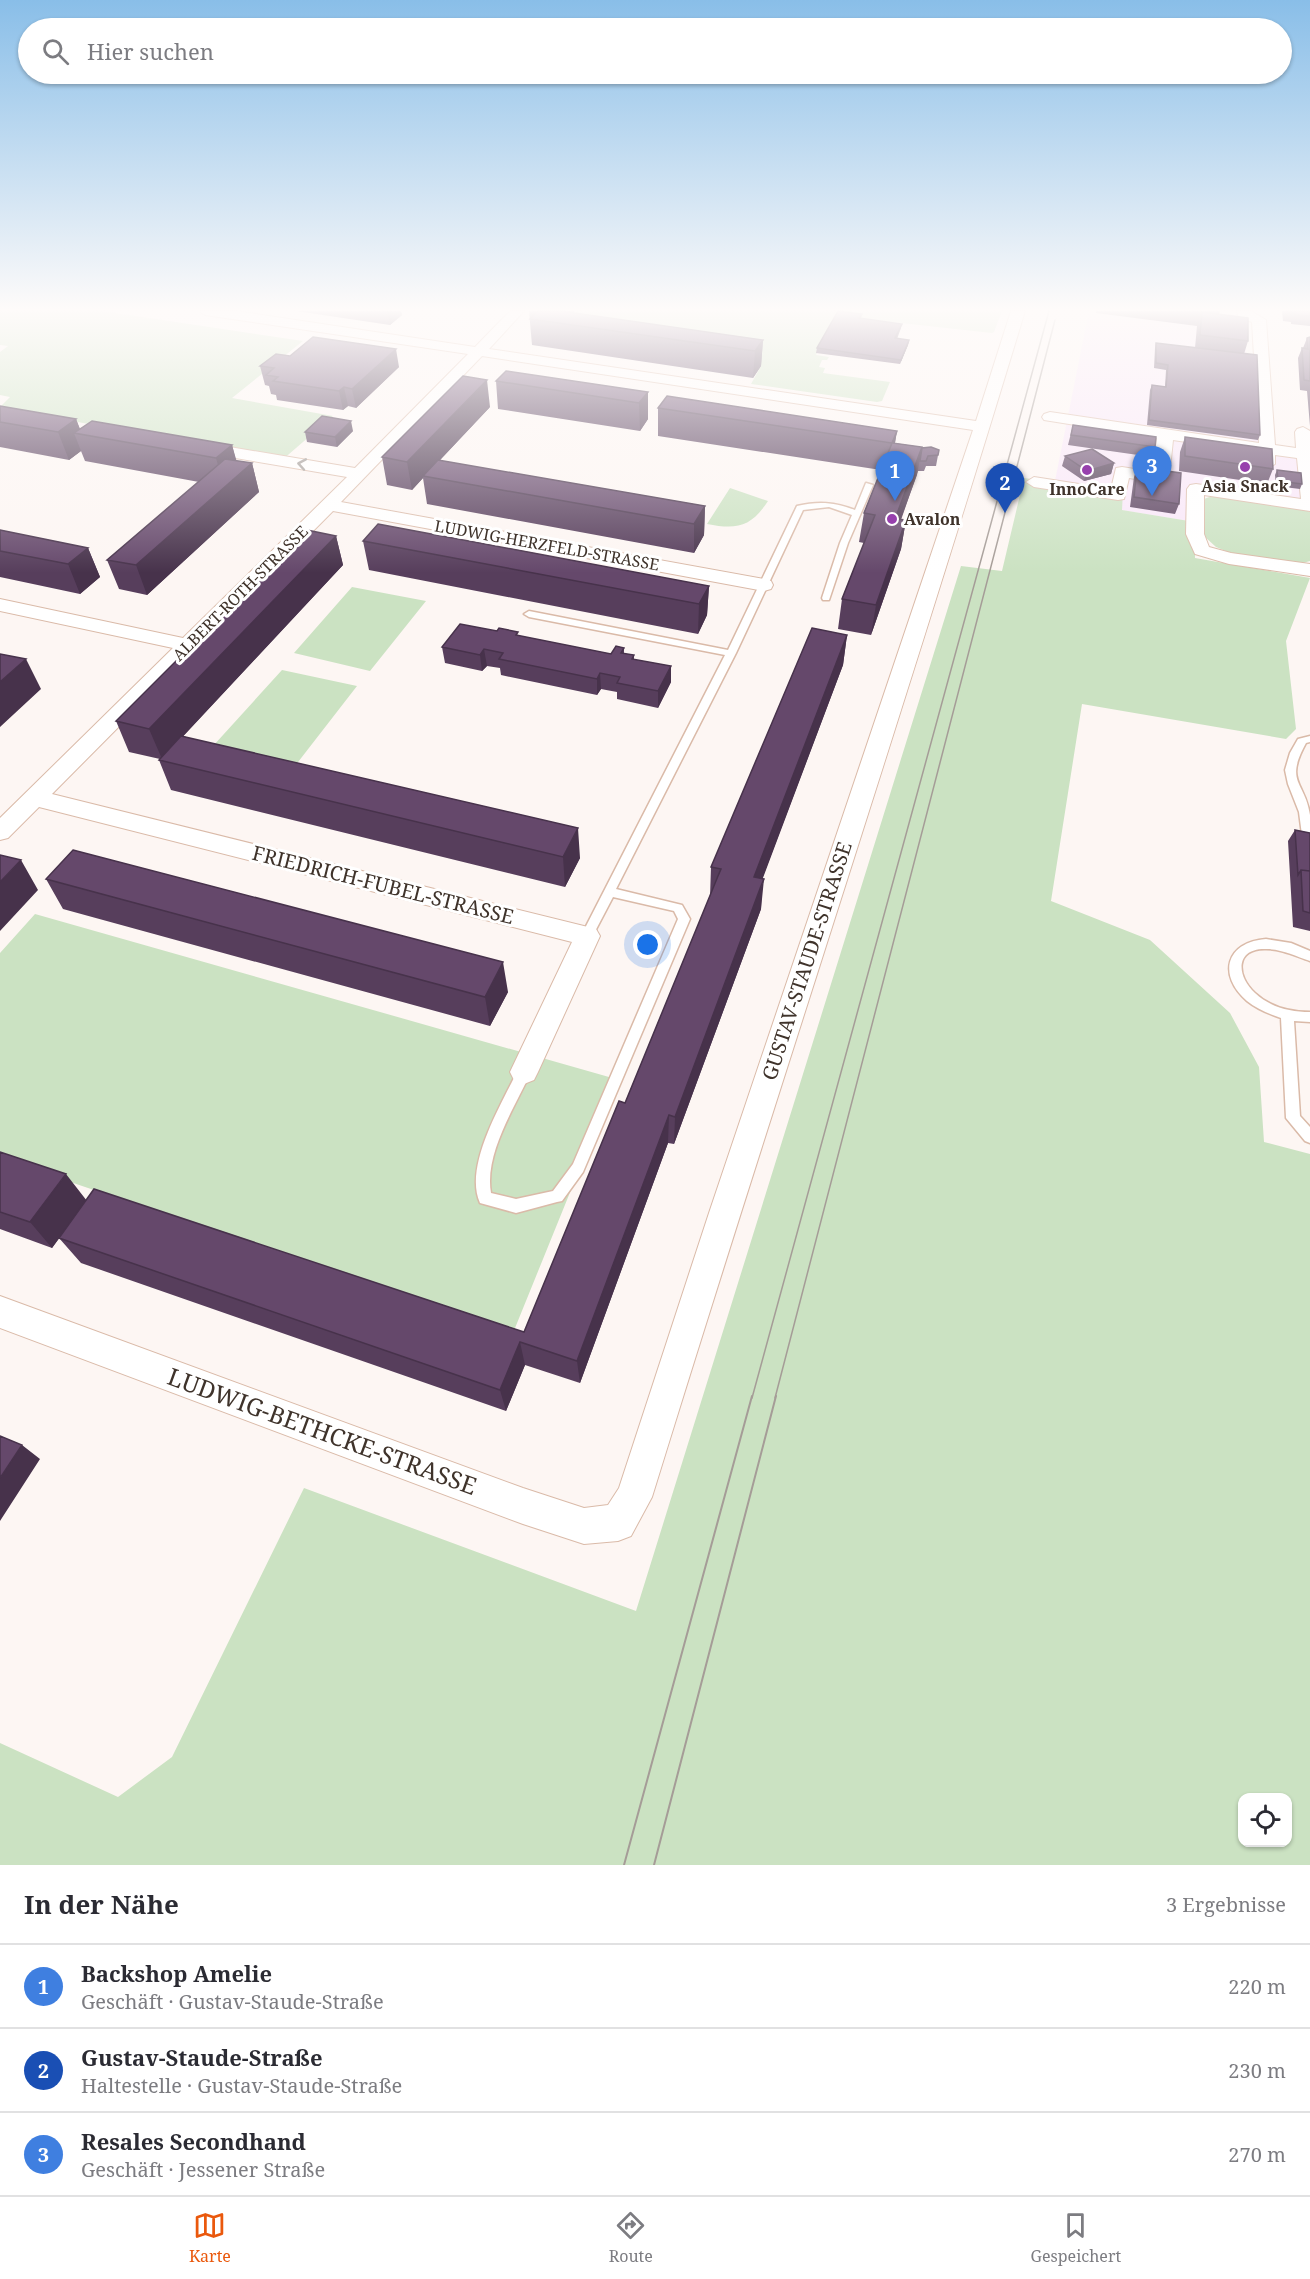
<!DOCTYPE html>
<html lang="de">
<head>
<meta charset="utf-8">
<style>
	body { margin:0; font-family:"Noto Serif",serif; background:#f2f2f3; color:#2b2b33 }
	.controls { position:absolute; right:18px; bottom:18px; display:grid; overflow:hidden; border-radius:12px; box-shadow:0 2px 4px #0004 }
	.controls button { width:54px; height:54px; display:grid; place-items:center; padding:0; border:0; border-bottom:2px solid #e1e1e2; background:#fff; color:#2b2b33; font:30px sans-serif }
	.you { position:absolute; left:648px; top:945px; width:21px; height:21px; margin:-15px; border:4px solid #fff; border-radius:50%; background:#1a73e8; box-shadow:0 0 0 9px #1a73e833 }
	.badge { display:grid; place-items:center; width:39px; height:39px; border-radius:50%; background:#ea580c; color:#fff; font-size:20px; font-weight:700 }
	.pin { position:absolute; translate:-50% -50px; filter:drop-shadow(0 2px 3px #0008) }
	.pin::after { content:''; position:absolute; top:32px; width:21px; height:18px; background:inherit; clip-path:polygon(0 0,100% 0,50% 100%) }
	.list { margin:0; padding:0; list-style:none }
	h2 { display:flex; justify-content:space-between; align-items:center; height:78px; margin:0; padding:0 24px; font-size:26px }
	h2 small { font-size:20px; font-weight:400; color:#7c7c81 }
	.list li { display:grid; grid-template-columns:39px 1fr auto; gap:18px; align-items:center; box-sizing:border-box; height:84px; padding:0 24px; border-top:2px solid #e1e1e2 }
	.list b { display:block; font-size:22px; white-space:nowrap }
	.list p { margin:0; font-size:20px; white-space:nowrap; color:#7c7c81 }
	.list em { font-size:20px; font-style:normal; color:#7c7c81 }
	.icon { flex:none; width:33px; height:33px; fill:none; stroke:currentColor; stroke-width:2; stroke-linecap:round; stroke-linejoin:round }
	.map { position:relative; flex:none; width:1310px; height:1865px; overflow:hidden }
	.search { position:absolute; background:#fff; box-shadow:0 2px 4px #0004; left:18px; right:18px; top:18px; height:66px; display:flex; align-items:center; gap:15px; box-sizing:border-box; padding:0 21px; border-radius:33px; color:#7c7c81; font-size:22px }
	.sheet { height:330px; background:#fff }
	nav { display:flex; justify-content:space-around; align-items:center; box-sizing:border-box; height:84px; border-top:2px solid #e1e1e2; background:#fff; font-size:16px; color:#7c7c81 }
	nav a { display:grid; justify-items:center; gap:3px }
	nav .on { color:#ea580c }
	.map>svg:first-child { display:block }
</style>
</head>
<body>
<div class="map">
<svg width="1310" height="1865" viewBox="0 0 1310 1865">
	<rect width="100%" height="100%" fill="#fdf6f3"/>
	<path fill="#f9e7f9" d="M1089,311H1216L1246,331V356L1267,449L1306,454L1310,506L1196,489L1195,522L1121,510L1055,481Z"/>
	<path fill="#cbe2c2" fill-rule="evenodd" d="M0,311H102L303,341L232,398L333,416L281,461L0,407L10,397L0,395V352L8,346L0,345Z
		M576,311H1002L994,332L992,333L837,316L816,355L829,357L827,360H822L819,367L825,368L823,373L890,382L882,401L877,402L751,384L761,366L555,335Z
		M1024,478L1123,491L1122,510L1195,522V558L1310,578L1286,641L1296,729L1286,739L1082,704L1051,901L1150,940L1230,1013L1259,1067L1264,1142L1310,1154V1865H0V1743L118,1797L172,1757L304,1488L636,1611L961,566L1002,571ZM1242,1798H1288V1842H1242Z
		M730,488L768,501C751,527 737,530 707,524Z
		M1212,496L1298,507L1310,512V561L1296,565L1233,554L1216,547L1204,536V499Z
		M352,587L426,601L370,671L294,653Z
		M282,670L357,686L288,775L203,757Z
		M35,914L616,1079L513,1333L0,1158V953Z"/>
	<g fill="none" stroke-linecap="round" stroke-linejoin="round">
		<defs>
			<path id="lane" d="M866,483L873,485L848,543L829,600H823L822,598L840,543L852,515L829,507L803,510L736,653L616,889L682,905L690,919L583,1172L562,1201L557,1202L516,1213L480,1203C463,1166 503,1101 519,1068L524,1066L529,1068L531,1072C515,1107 484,1154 491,1193L516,1199L553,1191L573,1164L678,919L674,911L613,897L591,939H583L581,936L725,655L529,617L524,614L529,611L728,650L797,506C818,501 835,502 855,510Z
				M1310,736V742L1306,743C1284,783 1305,781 1310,815C1310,822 1310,831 1310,838L1308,839L1302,835L1299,812L1288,784L1285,770L1290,753L1298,739Z
				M1266,939L1291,943L1310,951V961C1295,956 1282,949 1266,949C1235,948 1236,976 1255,993C1270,1007 1290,1012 1310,1012V1022L1294,1021L1300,1116L1310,1127V1143L1305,1141L1286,1118L1281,1018C1269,1014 1257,1009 1247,1001C1217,975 1226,942 1266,939Z"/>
			<path id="street" d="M199,311H236L475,347L510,311H524L489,349L976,421L1011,311H1025C905,708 774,1101 652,1497L631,1536L618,1541L584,1544L523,1524L0,1328V1296L523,1488L584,1508L608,1505L619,1488L709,1213L973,430L482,356L341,502L764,579L771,581L773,585L771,589L764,591L333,511L52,794L596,929L600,936L538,1072L534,1080L524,1084L514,1080L510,1072L572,942L39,807L8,838L0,840V818L173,648L0,611V599L183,638L347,477L200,452L194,450L192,447L194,444L200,442L355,468L468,354L205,315Z
				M1237,311H1251L1266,320L1275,445L1296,448L1295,432L1297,429L1303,427L1310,431V511L1204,495V534L1209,547L1231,553L1310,564V576L1229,564L1195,554L1186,534L1187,489L1190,485L1196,484L1301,499L1297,458L1275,455V464L1267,469L1259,464V453L1173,440L1169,478L1167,482L1161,483L1129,478L1124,499L1118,500L1034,487L1026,482L1034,477L1111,489L1116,468L1122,467L1153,472L1157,438L1044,420L1042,417L1044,414L1050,412L1259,443L1252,322L1239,318Z"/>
		</defs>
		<use href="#lane" stroke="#dabaa8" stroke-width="3"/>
		<use href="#street" stroke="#dabaa8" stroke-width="2"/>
		<use href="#lane" fill="#fff" fill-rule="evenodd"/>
		<use href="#street" fill="#fff" fill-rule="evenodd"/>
		<path stroke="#a59c97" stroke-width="1.5" d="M752,1398L1049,311
			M775,1398L1055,320"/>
		<path stroke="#a59c97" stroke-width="2" d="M624,1865L752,1396
			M654,1865L776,1396"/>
	</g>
	<path fill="#573e5c" d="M296,311H401L402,315L390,325Z
		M529,311H575L573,313L763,340L761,366L753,378L532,345Z
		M1096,311H1220L1219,314L1248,341L1244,354L1260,435L1258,440L1147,425L1150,390L1152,385L1165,387L1166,370L1154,368L1155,348L1156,343L1195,348L1197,326L1096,313Z
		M1282,311H1310V326L1291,324V322L1283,321Z
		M862,314L861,319L901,328L897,339L909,340L908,345L900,364L816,353L817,348Z
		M1310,337V426L1307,391L1300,390L1298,358L1302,348H1303L1307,338Z
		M290,356L399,367L356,408L348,406L343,410L277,400L276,395L271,394L269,386L265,385L260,366Z
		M496,381L648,392V419L640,431L498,409Z
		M0,406L76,419L80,429L232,445L236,461L252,463L259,492L147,595L119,589L107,560L199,482L85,461L81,451L69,460L0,447Z
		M490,407L439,461L705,506L704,535L694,553L427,504L423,478L412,490L387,485L382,457Z
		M658,408L897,431L895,443L939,450L936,466H926L924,471H918L901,520H906L901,549L871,635L838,629L842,599L864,543L859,542L864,513L881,470L658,436Z
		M1073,425L1155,447L1152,457L1068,445Z
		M353,431L337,447L307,442L305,432Z
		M1185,437L1273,469L1267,484L1179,471L1180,452Z
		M1065,456L1114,463L1111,474L1084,481L1062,466Z
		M1137,467L1179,504L1175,514L1130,507L1134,477Z
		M1277,470L1302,484L1300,489L1276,486L1275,475Z
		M0,530L88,548L100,577L80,594L0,577Z
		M336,536L343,565L183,736L580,858L565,887L171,790L159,760L160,759L129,752L116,721Z
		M363,541L709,586L707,615L698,634L369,570Z
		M847,635L843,665L762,879L761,909L674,1144L668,1143L580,1383L525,1365L506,1411L81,1263L59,1238L52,1248L0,1229V1152L86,1200L524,1332L625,1103L710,897L711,867Z
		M519,636L611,654L624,648V654L634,655V659L671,682L658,708L617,699V692L601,689L597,695L501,675L500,668L487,666L482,671L445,663L442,647Z
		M1295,830L1310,833V931L1293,927L1288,841Z
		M46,879L508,992L490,1026L63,909Z"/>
	<path fill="#47324b" d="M387,311H401L402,315L390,325Z
		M763,340L761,366L753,378L755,351Z
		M909,340L908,345L900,364L901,360Z
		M396,349L399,367L356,408L352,389Z
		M487,380L490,407L425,476H423V478L412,490L407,462Z
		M344,387L348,406L343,410L339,391Z
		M648,392V419L640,431L639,403Z
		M76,419L82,435L74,433L81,451L69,460L58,432Z
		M351,421L353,431L337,447L335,437Z
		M897,431L892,459V443Z
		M232,445L240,473L224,486L216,458Z
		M922,447L917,475L890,548L895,519Z
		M252,463L259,492L147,595L136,565Z
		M1114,463L1111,474L1084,481L1087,471Z
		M705,506L704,535L694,553V524Z
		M906,520L901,549L871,635L876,605Z
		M336,536L343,565L162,759L149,729Z
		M88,548L100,577L80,594L68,564Z
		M709,586L707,615L698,634L699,604Z
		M847,635L843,665L752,907L754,877Z
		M484,649L487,666L482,671L480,655Z
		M26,659L41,689L0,727V682Z
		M671,666V682L658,708V691Z
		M600,673L601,689L597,695V679Z
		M578,828L580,858L565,887L563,857Z
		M21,860L38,890L0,931V882Z
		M764,879L761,909L674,1144L675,1117Z
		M503,962L508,992L490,1026L485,997Z
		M669,1115L668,1143L580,1383L577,1361Z
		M66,1174L87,1201L52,1248L30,1222Z
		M520,1342L525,1365L506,1411L500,1390Z
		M22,1445L40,1459L0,1521V1478Z"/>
	<path fill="#65486b" stroke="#47324b" stroke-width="1.5" d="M538,311H561L763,340L755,351L530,319Z
		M838,311L862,314L859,318L902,324L895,338L909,340L901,360L817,348Z
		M1286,311H1310V316L1295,315V313Z
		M1202,312L1248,318V341L1200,335Z
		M313,337L396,349L352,389L344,387L339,391L273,381L278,377L266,375L274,368L260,366L276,354L290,356Z
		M1310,337V381L1304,380L1302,348L1308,349L1307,338Z
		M1156,343L1257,355L1260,435L1149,420L1152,385L1166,387L1168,365L1156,363Z
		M506,371L648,392L639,403L496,381Z
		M463,376L487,380L407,462L382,457Z
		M667,396L897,431L892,443L922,447L895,519L906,520L876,605L842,599L875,515L864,513L892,443L658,408Z
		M0,406L76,419L58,432L0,422Z
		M322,416L351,421L335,437L305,432Z
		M92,421L232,445L216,458L74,433Z
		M1073,425L1156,437L1155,447L1071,435Z
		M1185,437L1272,449L1273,469L1185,456Z
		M931,447L939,450L938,455L928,456L926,461H920L922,448Z
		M1092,449L1114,463L1087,471L1065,456Z
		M225,459L252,463L136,565L107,560Z
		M438,460L705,506L694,524L423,476Z
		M1137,467L1181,473L1179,504L1134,497Z
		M1277,470L1301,473L1302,484L1278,481Z
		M378,524L709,586L699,604L363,541Z
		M0,530L88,548L68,564L0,551Z
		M307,530L336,536L149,729L116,721Z
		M460,624L497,631L499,628L518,632L516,635L611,654L616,646L624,648L621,653L634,655L632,659L671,666L658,691L617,683L620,677L600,673L597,679L499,659L503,653L484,649L480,655L442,647Z
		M812,628L847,635L754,877L764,879L761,886L675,1117L669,1115L577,1361L520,1342L500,1390L59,1238L94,1189L524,1332L619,1101L625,1103L718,876L721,869L711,867Z
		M0,654L26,659L0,682Z
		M181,736L578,828L563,857L159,760Z
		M1295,830L1310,833V871L1301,870L1298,875Z
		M73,850L503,962L485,997L46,879Z
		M0,855L21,860L0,882Z
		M1301,870L1310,871V913L1303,911Z
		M0,1152L66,1174L30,1222L0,1212Z
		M0,1436L22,1445L0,1478Z"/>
	<defs><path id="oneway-chevron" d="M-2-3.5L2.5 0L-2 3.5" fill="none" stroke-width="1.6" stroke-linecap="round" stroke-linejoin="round" transform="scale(1.5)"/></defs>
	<use stroke="#9f9995" href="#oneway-chevron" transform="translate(302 464) rotate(-170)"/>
	<linearGradient id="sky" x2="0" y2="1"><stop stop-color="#89bee8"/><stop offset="0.54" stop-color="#fefbfa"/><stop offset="1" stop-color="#fefbfa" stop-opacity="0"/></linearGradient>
	<rect width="1310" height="573" fill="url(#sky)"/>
	<g fill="#9740ad" stroke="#fff" stroke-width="2">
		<circle cx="1245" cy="467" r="6"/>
		<circle cx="1087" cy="470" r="6"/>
		<circle cx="892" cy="519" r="6"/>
	</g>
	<g text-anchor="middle" stroke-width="6" stroke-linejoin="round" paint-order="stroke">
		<g font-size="16" font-weight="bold" fill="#3f332b" stroke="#fff">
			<text x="1245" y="492">Asia Snack</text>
			<text x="1087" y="495">InnoCare</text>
			<text x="904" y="525" text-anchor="start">Avalon</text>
		</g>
		<g font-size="16" fill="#3f332b" stroke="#fff">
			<text transform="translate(547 545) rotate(10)" y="6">LUDWIG-HERZFELD-STRASSE</text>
			<text transform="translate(240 593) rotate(-45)" y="6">ALBERT-ROTH-STRASSE</text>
		</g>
		<g font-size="20" fill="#3f332b" stroke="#fff">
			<text transform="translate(383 885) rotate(14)" y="7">FRIEDRICH-FUBEL-STRASSE</text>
			<text transform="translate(807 961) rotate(-72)" y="7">GUSTAV-STAUDE-STRASSE</text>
		</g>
		<g font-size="24" fill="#3f332b" stroke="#fff">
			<text transform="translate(322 1432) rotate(20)" y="8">LUDWIG-BETHCKE-STRASSE</text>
		</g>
	</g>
</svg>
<div class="controls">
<button><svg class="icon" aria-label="locate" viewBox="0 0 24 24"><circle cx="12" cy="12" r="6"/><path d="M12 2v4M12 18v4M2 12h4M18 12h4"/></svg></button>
</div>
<div class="you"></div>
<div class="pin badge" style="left:895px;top:501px;background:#3f7fe0">1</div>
<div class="pin badge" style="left:1005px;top:513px;background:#1a4fb4">2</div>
<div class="pin badge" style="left:1152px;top:496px;background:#3f7fe0">3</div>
<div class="search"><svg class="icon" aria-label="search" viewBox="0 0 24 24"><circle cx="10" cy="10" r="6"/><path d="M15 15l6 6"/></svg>Hier suchen</div>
</div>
<section class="sheet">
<h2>In der Nähe<small>3 Ergebnisse</small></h2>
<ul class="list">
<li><span class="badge" style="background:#3f7fe0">1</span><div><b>Backshop Amelie</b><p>Geschäft · Gustav-Staude-Straße</p></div><em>220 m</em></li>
<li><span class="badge" style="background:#1a4fb4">2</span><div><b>Gustav-Staude-Straße</b><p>Haltestelle · Gustav-Staude-Straße</p></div><em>230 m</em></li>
<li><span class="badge" style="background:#3f7fe0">3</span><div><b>Resales Secondhand</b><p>Geschäft · Jessener Straße</p></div><em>270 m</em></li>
</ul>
</section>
<nav>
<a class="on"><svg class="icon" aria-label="map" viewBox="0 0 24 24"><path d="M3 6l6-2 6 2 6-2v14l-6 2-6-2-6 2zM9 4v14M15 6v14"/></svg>Karte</a>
<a><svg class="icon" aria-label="directions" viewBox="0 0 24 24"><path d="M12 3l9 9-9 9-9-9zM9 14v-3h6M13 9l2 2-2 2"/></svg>Route</a>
<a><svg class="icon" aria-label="saved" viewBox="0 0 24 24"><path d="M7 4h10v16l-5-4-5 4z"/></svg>Gespeichert</a>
</nav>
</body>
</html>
